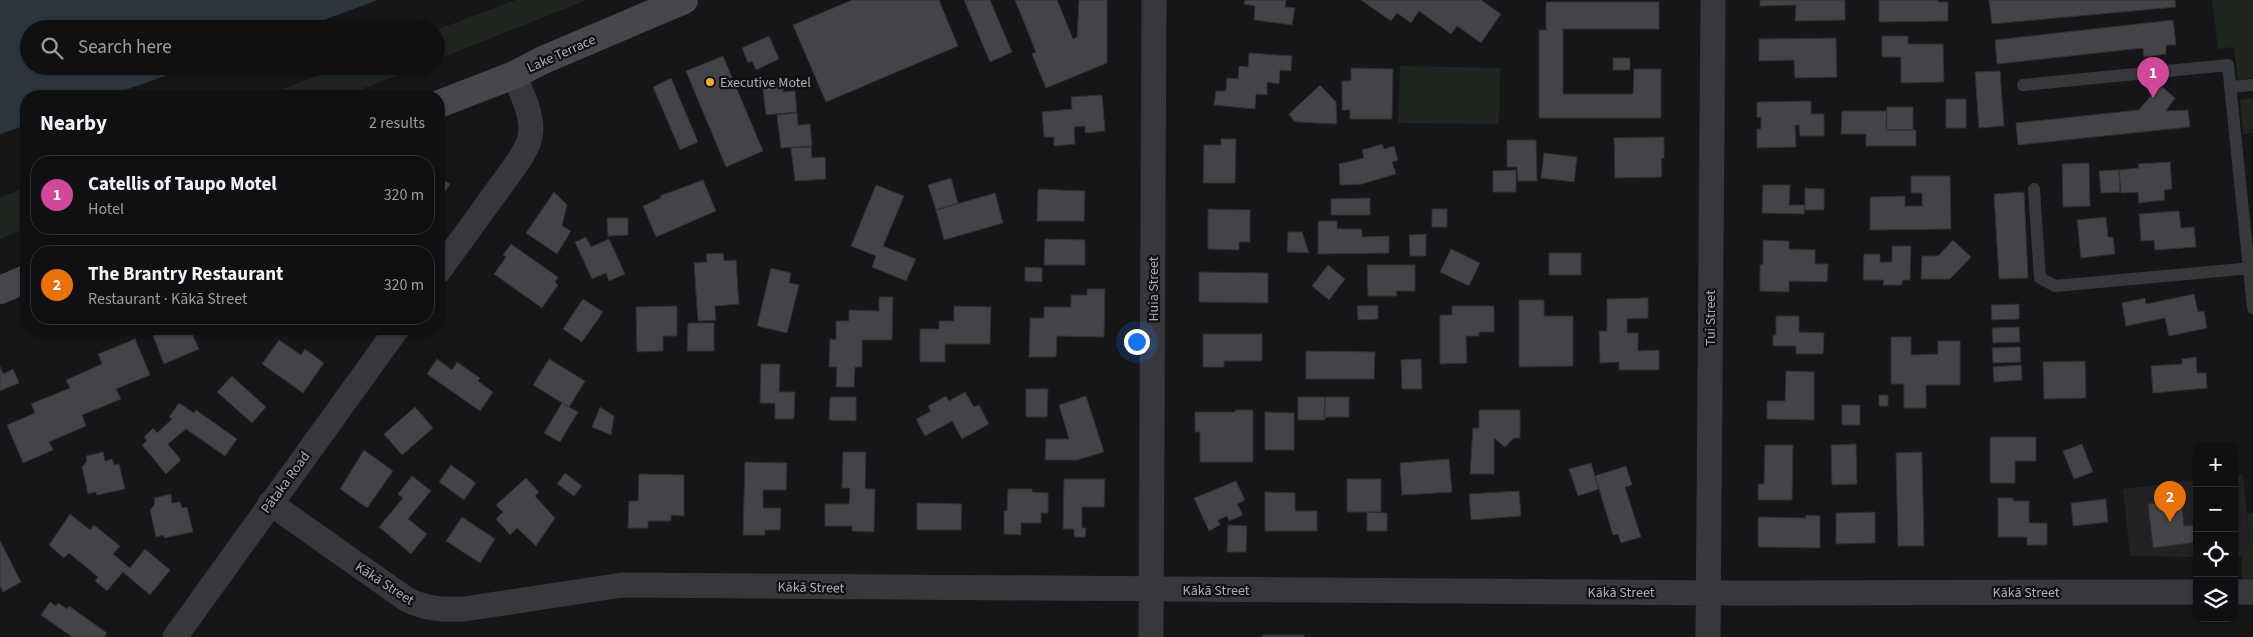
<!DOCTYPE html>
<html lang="en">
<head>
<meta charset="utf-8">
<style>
	body { margin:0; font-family:"Source Sans 3",sans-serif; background:#19191b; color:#f1f3f6 }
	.controls { position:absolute; right:15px; bottom:15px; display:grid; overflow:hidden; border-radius:10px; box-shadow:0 1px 4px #0004 }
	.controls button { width:45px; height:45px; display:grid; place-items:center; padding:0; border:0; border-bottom:1px solid #303032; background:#101012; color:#f1f3f6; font:25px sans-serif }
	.you { position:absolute; left:1136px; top:341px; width:18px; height:18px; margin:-12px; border:4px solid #fff; border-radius:50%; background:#1a73e8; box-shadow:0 0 0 8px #1a73e833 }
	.badge { display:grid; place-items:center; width:32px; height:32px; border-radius:50%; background:#f4aa32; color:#fff; font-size:16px; font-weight:700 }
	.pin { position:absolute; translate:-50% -41px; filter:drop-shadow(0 1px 2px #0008) }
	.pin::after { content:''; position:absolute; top:26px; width:18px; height:15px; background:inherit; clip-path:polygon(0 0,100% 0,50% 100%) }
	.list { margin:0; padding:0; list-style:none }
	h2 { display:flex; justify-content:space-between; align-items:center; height:65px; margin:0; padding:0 20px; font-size:21px }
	h2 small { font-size:16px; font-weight:400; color:#9c9d9f }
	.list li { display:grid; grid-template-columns:32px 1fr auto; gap:15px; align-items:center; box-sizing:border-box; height:80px; margin:0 10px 10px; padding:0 10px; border:1px solid #303032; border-radius:20px }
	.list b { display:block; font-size:19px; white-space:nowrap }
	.list p { margin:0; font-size:16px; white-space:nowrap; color:#9c9d9f }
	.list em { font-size:16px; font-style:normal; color:#9c9d9f }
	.icon { flex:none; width:28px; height:28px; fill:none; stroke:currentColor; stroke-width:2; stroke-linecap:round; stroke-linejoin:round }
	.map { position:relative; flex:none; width:2253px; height:637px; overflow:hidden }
	.search { position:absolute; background:#101012; box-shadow:0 1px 4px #0004; left:20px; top:20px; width:425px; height:55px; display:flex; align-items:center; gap:12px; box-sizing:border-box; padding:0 18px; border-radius:28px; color:#9c9d9f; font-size:19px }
	.panel { position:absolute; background:#101012; box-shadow:0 1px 4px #0004; left:20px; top:90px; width:425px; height:245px; border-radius:20px }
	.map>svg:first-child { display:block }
</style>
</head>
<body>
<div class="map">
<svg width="2253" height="637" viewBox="0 0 2253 637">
	<rect width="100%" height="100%" fill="#161618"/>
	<path fill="#222225" d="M2243,474L2250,547L2242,557H2234V476Z
		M2197,480V557L2130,556L2123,489Z"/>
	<path fill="#1e261f" d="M516,0H587L436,60V30Z
		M2212,0H2253V78L2238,80L2234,47L2218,49Z
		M343,66H422L344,96H264Z
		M1400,66L1500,68L1499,124L1398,123Z
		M2253,98V133L2243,135L2240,100Z
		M26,187V228L0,239V198Z
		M2247,513H2253V582L2242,583V557L2250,546Z"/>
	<path fill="#2c363c" d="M0,0H378L299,29H29V66H193L108,96H26V125L0,134Z"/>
	<path fill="#424448" stroke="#303034" d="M852,0H939L958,46L826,102L793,25Z
		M964,0H990L1012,52L990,62Z
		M1015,0H1057L1073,39L1077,37L1079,0H1107V63L1046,88L1032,54L1036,52Z
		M1245,0H1286L1285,7L1295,8L1292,25L1254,20L1255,6L1244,4Z
		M1361,0H1481L1501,14L1481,43L1457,26L1451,34L1419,11L1411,23L1397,13L1391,21Z
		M1760,0H1845V20L1795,21L1796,5L1760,6Z
		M1879,0H1938V2H1948V21L1879,22Z
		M1989,0H2175L2176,7L1992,24Z
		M1546,2H1659V29H1563V94H1633L1634,69H1661V118H1539V30H1546Z
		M2173,20L2176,45H2166V54L2144,57L2143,48L1997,64L1995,40Z
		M769,36L779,59L756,70L752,61L748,63L742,48Z
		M1882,36H1908V44H1943L1944,82L1901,83V57H1882Z
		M1836,38L1837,77L1795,78L1794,60L1759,61V39Z
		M1249,53L1292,56L1291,71L1280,70L1279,84L1267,82V95L1256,94L1255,109L1214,105L1216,91H1226L1227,78L1238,79L1239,66L1248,67Z
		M723,56L763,151L726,167L686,71Z
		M1613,58H1630V70H1613Z
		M1351,68L1393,69L1392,119H1350V110H1342V81H1351Z
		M2000,71L2004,126L1979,128L1975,72Z
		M671,78L698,142L680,150L653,87Z
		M782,80L783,92L795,91L797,112L766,115L762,82Z
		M1320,85L1336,102L1337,124L1297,122L1293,120L1289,114Z
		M2160,85L2175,98L2166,111L2188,110L2190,127L2018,145L2016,123L2139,110Z
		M1102,95L1105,131L1085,133V126L1074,127L1075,144L1054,146V137H1044L1042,112L1072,109L1071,97Z
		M1946,99H1966V128H1946Z
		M1811,101V114H1824V136H1800L1799,125H1795L1796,147L1757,148V129H1761V117H1757V102Z
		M1887,107H1913V130H1886Z
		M1842,111H1887L1886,130H1916V146H1866V134H1841Z
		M797,113L798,125L810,124L812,146L781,148L777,115Z
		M1664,137V158H1661L1662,177L1615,178L1614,138Z
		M1221,139H1236L1235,183H1203L1204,145H1221Z
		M1507,140H1536L1537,181H1518L1517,167H1507Z
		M1382,144L1384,149L1394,146L1398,160L1392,162L1396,174L1362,184L1340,185L1339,164L1364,158L1362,150Z
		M811,147L812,158L825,157L826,179L795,181L791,148Z
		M1544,153L1577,157L1574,182L1541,178Z
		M2170,162L2172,189L2164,190L2165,200L2139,203L2138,192L2121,193L2119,170L2139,168L2138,164Z
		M2089,163L2090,206L2063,207L2062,164Z
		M1516,170V192H1493V171Z
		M2119,170L2120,192L2101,193L2099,171Z
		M1911,176H1950L1951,229L1870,230V197L1905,196V206H1922V193H1911Z
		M439,177L450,184L439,200Z
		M951,178L958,203L936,210L928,185Z
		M703,180L716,211L656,237L643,206L661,198L660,196Z
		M876,185L904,196L883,246L916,259L906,281L872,267L876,256L851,246Z
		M1763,185H1790L1789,205H1805L1804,214L1762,213Z
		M1805,188L1824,189V210H1805Z
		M1038,189L1085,191L1084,221H1037Z
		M554,192L567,205L562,226L571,231L557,254L526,233Z
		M2024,192L2028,278L1999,279L1994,194Z
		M995,193L1003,223L944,240L936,210Z
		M1370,198V215H1331V199Z
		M1208,209L1250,210V242H1239V250L1208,249Z
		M1432,209H1447V227H1432Z
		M2179,211L2181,228L2194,227L2196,247L2155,250L2154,240L2141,241L2139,214Z
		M2106,217L2108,237H2113L2115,254L2081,258L2077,220Z
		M607,218H628V235L608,236Z
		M1318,221H1337V229H1362V237L1389,236V253L1318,254Z
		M1288,232H1302L1309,253L1287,252Z
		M1426,234V256H1410L1409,235Z
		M586,237L591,247L609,239L625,274L609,281L606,273L592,279L575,242Z
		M1045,239L1085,240V265H1044Z
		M1763,240L1789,241V249L1815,250V264H1828L1827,282L1789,281V292L1760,291V265L1763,264Z
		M1953,240L1971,257L1950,279H1921L1922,256H1938Z
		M511,244L558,277L555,282L558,285L542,308L494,274L506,257L503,255Z
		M1892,246H1911L1910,280H1902V285H1883L1884,280H1863L1864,254H1880V262H1892Z
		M1451,249L1480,263L1469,286L1440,272Z
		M723,253L724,261L736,260L739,304L715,306L716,320L698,321L694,263L707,262L706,254Z
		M1549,253H1581V275H1549Z
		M1328,265L1345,279L1329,300L1312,286Z
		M1367,265H1415V291H1396L1397,296H1368Z
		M1025,267L1042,268V282L1025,281Z
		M771,268L791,273L789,283L799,285L787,333L757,326Z
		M1199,272L1268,273V303L1199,302Z
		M1087,289H1105L1104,337L1057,336L1056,357H1029L1030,318H1044V307H1071V295H1087Z
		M2194,294L2198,312L2204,311L2207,328L2169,336L2165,318L2126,326L2122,303L2145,298L2146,304Z
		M879,297H893L892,340H862V367H855L854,387H836L837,367H829L830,339L836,340V321H849V310L879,311Z
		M1648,298V318L1627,319V333H1638V351L1659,350V370H1619V362L1600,363L1599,331H1607V299Z
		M583,299L603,312L582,342L563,329Z
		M1519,300H1544V316H1573V366L1519,367Z
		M2019,304V319L1992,320L1991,305Z
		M1378,305V319L1358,320L1357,306Z
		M677,306V336H663V351L637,352L636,307Z
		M954,306L991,307L990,344H945V362H920V329H939V321H954Z
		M1452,306H1494V332H1479V336H1466L1467,363L1440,364V315H1452Z
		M1776,316H1799V332L1824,333L1823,354H1796V346H1773V335H1776Z
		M688,323H714V351H687Z
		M2019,327L2020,342L1993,343L1992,328Z
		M154,329H190L199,349L164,364L152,333Z
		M1203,334H1262V361H1224V367H1203Z
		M1891,337H1911V355L1938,354V341H1960V385H1926V408H1904V384H1891Z
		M135,339L150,375L116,389L121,399L82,415L86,426L49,442L53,450L23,463L7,425L35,413L31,404L70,388L66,380L102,364L98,354Z
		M279,340L301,355L305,349L324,363L303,393L262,364Z
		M2020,347L2021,362L1993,363L1992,348Z
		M1306,351L1375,352L1374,379H1306Z
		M2196,357L2197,373H2206L2207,388L2153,393L2151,366L2182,364V359Z
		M437,359L452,370L457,362L480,378L478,381L493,392L480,411L427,374Z
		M549,359L585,381L569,407L533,385Z
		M1421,359L1422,389H1402L1401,360Z
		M2085,361L2086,398L2044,399L2043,362Z
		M761,364H780L779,392H795L794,419H775V403H760Z
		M2021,365L2022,380L1994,382L1993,367Z
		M0,366L3,374L13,369L19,383L0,391Z
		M1786,371L1814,372V420L1767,419V401H1785Z
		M232,376L266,407L252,423L217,392Z
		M1026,389H1048L1047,417H1026Z
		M965,392L974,407L979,405L989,424L962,439L952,421L925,436L916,419L931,411L928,406L946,396L949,401Z
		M1879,395H1888V406H1879Z
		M1086,396L1104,452L1077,460H1045L1046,439H1069L1059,405Z
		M830,397H856V421L829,420Z
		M1298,397H1325V420H1298Z
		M1325,397H1349V417H1324Z
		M179,403L194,413L196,410L237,439L225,456L186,429L168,444L181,460L166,474L142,445L147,441L144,437L153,428L157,433L172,419L169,417Z
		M562,403L578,412L560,442L544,433Z
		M1842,405H1860V425H1842Z
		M415,407L433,428L402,455L384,434Z
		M600,407L614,416L611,435L592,427Z
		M1235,410H1253V462H1200V432H1195V412H1235Z
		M1479,410H1520V438H1514L1505,447L1494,438V474H1470L1473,428H1479Z
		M1265,412L1294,413V450H1265Z
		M1990,437H2036V461H2015V483H1990Z
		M1856,444L1857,484L1832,485L1831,445Z
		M2082,444L2093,472L2074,479L2063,451Z
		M1765,445H1793L1792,500H1758V484H1764Z
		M364,450L393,471L367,508L340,489Z
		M103,452L105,461L112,459L114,465L119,464L125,489L97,495L96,492L88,494L82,467L87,461L86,456Z
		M843,452H866L865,489H875L874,532L852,531V526H825V504H849L850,488H842Z
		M1922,452L1924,546H1898L1896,453Z
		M1449,459L1452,492L1402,495L1400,463Z
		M745,462L787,463L786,490H763V508H781L780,530H765V535H743Z
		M1591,463L1599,489L1578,496L1569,469Z
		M451,465L476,483L464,500L439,482Z
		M1626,466L1632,485L1625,487L1641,537L1621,543L1618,534L1613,535L1595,476Z
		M565,473L582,486L574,496L557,484Z
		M639,474L684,475V516L671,515V521H648V528H628L629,501H638Z
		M412,476L431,491L408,519L427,534L411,554L379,527L403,498L398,494Z
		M526,478L539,492L535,496L555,518L536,546L517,528L510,535L496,519L503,512L496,505Z
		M1064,479H1105L1104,507H1082V528H1086L1085,537H1074V529H1063Z
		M1347,479H1381V512H1347Z
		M1236,481L1245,500L1237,504L1243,515L1229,521L1227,516L1218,520L1220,525L1209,531L1194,498Z
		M1008,489H1032V492L1048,493V513H1041V523H1021V535L1004,534V511H1007Z
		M1519,491L1521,516L1471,520L1469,494Z
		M1265,492L1295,493V511H1317V531H1265Z
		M171,494L172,503L180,502L182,508L187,507L193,532L164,538V535L156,537L150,510L155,504L154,498Z
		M1998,498H2013V501H2029V523H2047V545H2027V537H1998Z
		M2106,499L2108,522L2073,526L2071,503Z
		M2181,500L2184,526L2195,525L2197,542L2153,548L2148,504Z
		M917,503L962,504L961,530H917Z
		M1367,512L1387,513V531H1367Z
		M1875,512V543L1836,544V513Z
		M70,514L90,530L94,525L120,546L113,554L130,568L145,549L170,570L150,595L123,572L107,591L95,581L98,577L69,553L64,558L49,545Z
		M1806,515L1820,516V548L1758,547V517L1806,518Z
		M462,517L495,539L480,563L446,541Z
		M1228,525L1247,526L1246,552H1227Z
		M0,541L21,582L3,592L0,585Z
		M50,602L56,606L58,603L67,609L69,606L107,633L104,637H72L41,615Z
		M1262,635H1304V637H1262Z"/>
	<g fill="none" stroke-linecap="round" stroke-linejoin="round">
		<path stroke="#37383d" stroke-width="12" d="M2023,85L2228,65L2253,308
			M2231,87L2253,85
			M2034,189L2040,278L2055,286L2253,268"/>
		<path stroke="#37383d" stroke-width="25" d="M439,271L520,159C523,153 527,147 529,141C536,120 522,94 514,75
			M270,503L406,599C426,609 442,610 464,609L622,585L1722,593L2197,592
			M2234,592H2253
			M175,637L397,329
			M1151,637L1154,0
			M1708,637L1713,0"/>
		<path stroke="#45474d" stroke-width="28" d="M439,104L514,75L543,60L684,0
			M0,290L26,279"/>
	</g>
	<circle fill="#f4aa32" stroke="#111113" stroke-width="2" cx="710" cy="82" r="5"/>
	<g text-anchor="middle" stroke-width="4.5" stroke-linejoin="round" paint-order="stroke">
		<g font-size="14" fill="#a8aeb8" stroke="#111113">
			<text transform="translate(561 53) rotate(-24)" y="5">Lake Terrace</text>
			<text transform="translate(1153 289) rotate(-90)" y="5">Huia Street</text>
			<text transform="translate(1710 318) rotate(-90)" y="5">Tui Street</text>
			<text transform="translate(285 482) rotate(-54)" y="5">Pātaka Road</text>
			<text transform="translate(385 583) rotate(33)" y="5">Kākā Street</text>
			<text transform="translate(811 587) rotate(1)" y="5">Kākā Street</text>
			<text x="1216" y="595">Kākā Street</text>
			<text x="1621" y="597">Kākā Street</text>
			<text x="2026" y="597">Kākā Street</text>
		</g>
		<g font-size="14" fill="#a8aeb8" stroke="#111113" text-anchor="start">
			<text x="720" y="87">Executive Motel</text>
		</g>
	</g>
</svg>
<div class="controls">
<button>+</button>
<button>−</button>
<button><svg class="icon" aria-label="locate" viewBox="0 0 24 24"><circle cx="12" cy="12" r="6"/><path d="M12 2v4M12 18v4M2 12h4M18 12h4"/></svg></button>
<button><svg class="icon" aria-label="layers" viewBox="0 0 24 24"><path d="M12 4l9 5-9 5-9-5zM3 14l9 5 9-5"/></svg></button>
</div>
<div class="you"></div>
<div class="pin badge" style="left:2153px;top:98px;background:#d1479c">1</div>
<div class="pin badge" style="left:2170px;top:522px;background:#e8710a">2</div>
<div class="search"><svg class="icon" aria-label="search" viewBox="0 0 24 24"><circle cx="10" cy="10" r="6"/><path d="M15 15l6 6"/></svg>Search here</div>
<section class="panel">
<h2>Nearby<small>2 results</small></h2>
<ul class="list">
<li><span class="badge" style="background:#d1479c">1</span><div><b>Catellis of Taupo Motel</b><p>Hotel</p></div><em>320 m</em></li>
<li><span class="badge" style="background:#e8710a">2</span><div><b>The Brantry Restaurant</b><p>Restaurant · Kākā Street</p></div><em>320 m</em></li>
</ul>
</section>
</div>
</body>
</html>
